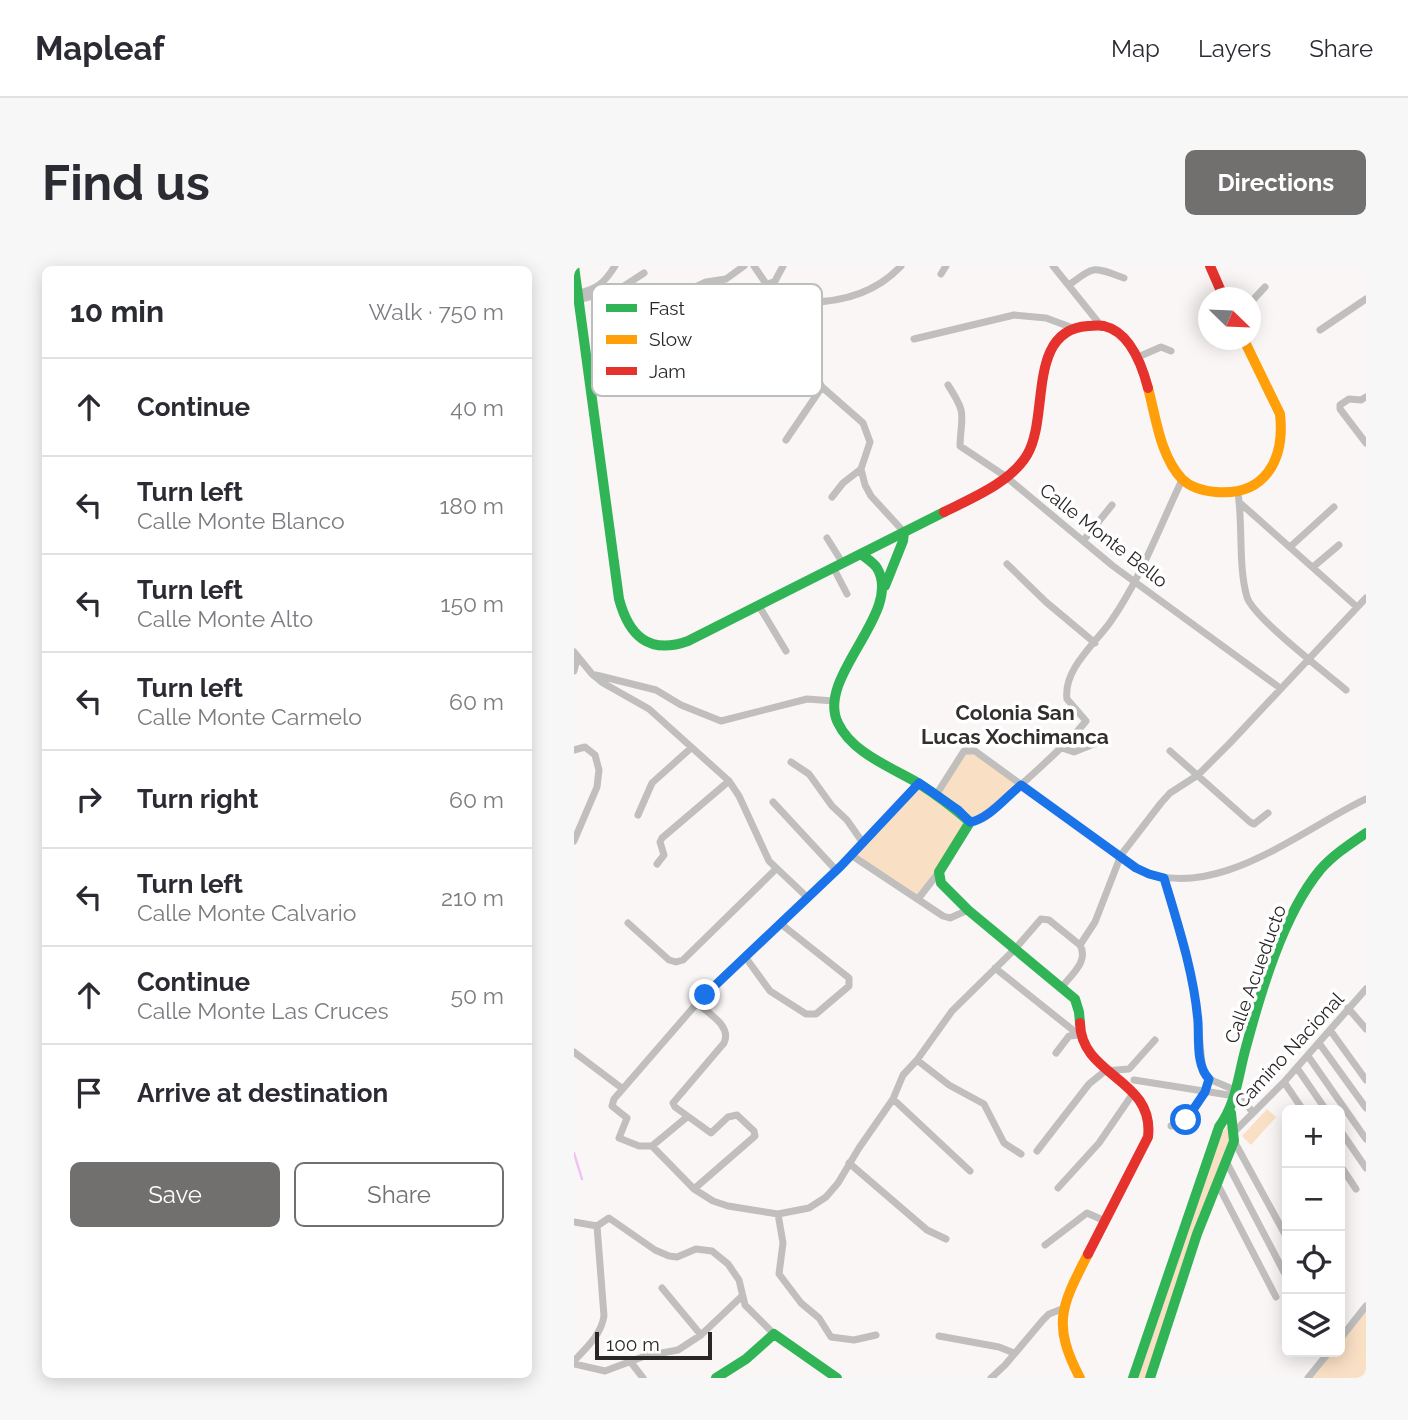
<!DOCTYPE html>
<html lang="en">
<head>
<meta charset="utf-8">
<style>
	body { margin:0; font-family:Raleway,sans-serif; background:#f7f7f7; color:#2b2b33 }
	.controls { position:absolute; right:21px; bottom:21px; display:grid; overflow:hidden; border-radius:10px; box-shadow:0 4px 18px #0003 }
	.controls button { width:63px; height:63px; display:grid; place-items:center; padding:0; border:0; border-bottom:2px solid #e1e1e2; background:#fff; color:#2b2b33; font:35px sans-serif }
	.compass { position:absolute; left:624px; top:21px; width:63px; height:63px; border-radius:50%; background:#fff; box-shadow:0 4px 18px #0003; rotate:113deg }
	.scale { position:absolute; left:21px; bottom:18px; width:117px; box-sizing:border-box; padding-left:7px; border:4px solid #292626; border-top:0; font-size:19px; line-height:24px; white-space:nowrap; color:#292626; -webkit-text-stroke:5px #fff; paint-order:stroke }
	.stop { position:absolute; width:21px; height:21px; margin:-16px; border:5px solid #1a73e8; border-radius:50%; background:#fff }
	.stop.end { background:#1a73e8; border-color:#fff; box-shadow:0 2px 7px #0008 }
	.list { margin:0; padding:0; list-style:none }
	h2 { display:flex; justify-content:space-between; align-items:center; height:91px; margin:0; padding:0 28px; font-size:30px }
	h2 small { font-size:23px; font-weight:400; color:#7c7c81 }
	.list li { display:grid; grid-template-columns:46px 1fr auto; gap:21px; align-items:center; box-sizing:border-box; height:98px; padding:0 28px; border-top:2px solid #e1e1e2 }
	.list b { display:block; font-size:26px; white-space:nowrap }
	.list p { margin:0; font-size:23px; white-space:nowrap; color:#7c7c81 }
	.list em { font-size:23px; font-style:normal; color:#7c7c81 }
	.actions { display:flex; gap:14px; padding:21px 28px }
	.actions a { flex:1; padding:16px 0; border:2px solid #726f6f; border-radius:10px; text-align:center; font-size:24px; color:#726f6f }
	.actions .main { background:#726f6f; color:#fff }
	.icon { flex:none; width:38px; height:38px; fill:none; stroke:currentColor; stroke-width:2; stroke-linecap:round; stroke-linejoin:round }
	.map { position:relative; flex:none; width:792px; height:1112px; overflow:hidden; border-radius:10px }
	header { display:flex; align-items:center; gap:42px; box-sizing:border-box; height:98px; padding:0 35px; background:#fff; border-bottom:2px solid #e1e1e2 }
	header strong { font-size:33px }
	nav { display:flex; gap:38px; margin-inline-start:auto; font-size:24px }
	.intro { display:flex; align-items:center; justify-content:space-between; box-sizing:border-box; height:168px; padding:0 42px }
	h1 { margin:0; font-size:49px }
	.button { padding:18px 32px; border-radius:10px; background:#726f6f; color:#fff; font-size:24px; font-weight:700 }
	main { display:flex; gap:42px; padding:0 42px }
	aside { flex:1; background:#fff; border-radius:10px; box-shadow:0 4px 18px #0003 }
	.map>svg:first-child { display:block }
</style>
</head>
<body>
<header>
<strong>Mapleaf</strong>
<nav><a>Map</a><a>Layers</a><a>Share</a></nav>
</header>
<div class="intro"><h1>Find us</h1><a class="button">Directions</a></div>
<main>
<aside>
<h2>10 min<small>Walk · 750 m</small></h2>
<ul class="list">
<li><svg class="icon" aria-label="ahead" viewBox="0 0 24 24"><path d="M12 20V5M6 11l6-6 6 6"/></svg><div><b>Continue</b></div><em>40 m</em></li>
<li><svg class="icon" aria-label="left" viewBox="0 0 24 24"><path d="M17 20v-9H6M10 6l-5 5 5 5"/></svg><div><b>Turn left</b><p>Calle Monte Blanco</p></div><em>180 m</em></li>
<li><svg class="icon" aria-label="left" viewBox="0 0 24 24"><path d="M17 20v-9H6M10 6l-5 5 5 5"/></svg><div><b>Turn left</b><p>Calle Monte Alto</p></div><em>150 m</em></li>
<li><svg class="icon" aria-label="left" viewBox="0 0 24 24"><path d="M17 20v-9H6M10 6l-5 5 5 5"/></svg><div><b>Turn left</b><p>Calle Monte Carmelo</p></div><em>60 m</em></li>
<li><svg class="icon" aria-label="right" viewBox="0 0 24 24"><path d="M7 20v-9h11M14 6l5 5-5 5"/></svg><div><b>Turn right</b></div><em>60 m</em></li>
<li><svg class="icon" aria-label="left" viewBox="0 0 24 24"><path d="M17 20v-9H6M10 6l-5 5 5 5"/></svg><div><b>Turn left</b><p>Calle Monte Calvario</p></div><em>210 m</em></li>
<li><svg class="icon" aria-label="ahead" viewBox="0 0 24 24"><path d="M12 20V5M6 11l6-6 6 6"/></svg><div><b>Continue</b><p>Calle Monte Las Cruces</p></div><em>50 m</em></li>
<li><svg class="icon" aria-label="arrive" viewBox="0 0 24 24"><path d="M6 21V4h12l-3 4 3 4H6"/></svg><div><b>Arrive at destination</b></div></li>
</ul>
<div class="actions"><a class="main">Save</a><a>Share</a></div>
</aside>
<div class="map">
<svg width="792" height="1112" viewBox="0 0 792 1112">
	<rect width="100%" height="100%" fill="#faf6f6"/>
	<path fill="#f9dfc4" d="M396,483L447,518L402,555L344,633L277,589L345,517L361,529Z
		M693,843L702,851L677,879L668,870Z
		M655,858V874L610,992L573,1112H561L644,872Z
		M792,1044V1112H739L759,1086H766V1078Z"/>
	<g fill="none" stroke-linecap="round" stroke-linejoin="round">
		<path stroke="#edc2f5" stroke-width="2.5" d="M0,887L8,913"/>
		<path stroke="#c0bfbe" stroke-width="7" d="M180,0L203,34L215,63L248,121L289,157L296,176L287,203L291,219L297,230L330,266
			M479,0L528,61
			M367,8L372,0
			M193,19L201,15L209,0
			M495,19C521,0 518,0 550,12
			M4,27C23,24 31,16 41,0
			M5,34L47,22L70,7
			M203,34C248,40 294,35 327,0
			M676,37L691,21
			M100,53L121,21L132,16L152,13L170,0
			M746,64L792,33
			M340,73L440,49L472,52L499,62
			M564,91L587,81L597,85
			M374,119C394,150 387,147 386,180L431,210L539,300L706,422
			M792,131L787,134L775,133L766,139V143L792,177
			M212,174L248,121
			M664,227C669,259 664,300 673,331C679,351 753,408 772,424
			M258,231L269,217L287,203
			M665,236L783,341
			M253,272L268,296
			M509,275L538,239
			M716,281L760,241
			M433,298L472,336L521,377
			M259,301L273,328
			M739,301L765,279
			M185,340L212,385
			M0,386L18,408L29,417L75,443L155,515L165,530L195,595L234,632
			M0,405L3,393
			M22,409L82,424L107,439L147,455L233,433L260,435
			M485,481L500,486L532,473
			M0,484L11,481L21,489L25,504L23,521L0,575
			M596,485L676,556L680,558L694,547
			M217,496L235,508L258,540L273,554L289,577
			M345,517L267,600L131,728L40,833L38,840L53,852L45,872L65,880H78L120,923L139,935L154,940L204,948L235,942L252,931L264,917L285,882L319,833L329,809L343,794L378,745L441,683L467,653L475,654L506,679
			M362,529L390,485H401L562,602C637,641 728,563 792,533
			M199,536L262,604
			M64,549L78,517L117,482
			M396,556C413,554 499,472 512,455L493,433C489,403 522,377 537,355C567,312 586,260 608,214
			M277,589L369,650L376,652L394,644
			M83,598L90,589L86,576L88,572L155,515
			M590,612L614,698L622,737L629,807L635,813L663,825L679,847
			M344,633L365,606
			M54,657L95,694L102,696L109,694L202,603
			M172,692L196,725L232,748H242L275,720V712L207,658
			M421,702L505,769
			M488,721C498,708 515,695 506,679L521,656L547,589L587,537L596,527L624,509L656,477L792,332
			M774,742L792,763
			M756,764L792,814
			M745,777L792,842
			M0,786L49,823
			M482,787L495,770L505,769
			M734,790L792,873
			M343,794L375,819L410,838L430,877L447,888
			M723,802L752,844
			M560,814L661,830
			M710,816L729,844
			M319,833L396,905
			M597,860C616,858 630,830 635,813
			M766,864L792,902
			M660,866L710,816L792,723
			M660,875L713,972
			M78,880L113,851
			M463,885L515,818L531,805L555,803L581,774
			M652,895L713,1012
			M275,897L353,964L372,973
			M766,899L782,923
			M643,917L702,1031
			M484,922L525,877L560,826
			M120,923L181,870L180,865L163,849L154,851L137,867L101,841L99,837L150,777C158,760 135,748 124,738
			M204,948L209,977L205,1008L227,1037L245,1052L257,1071L280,1074L302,1069
			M0,956L23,960
			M23,960L35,952L81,984L95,990L103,991L122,983L138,985L154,998L165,1014L171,1039L200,1068
			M471,979L513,947L531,955
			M88,1022L127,1069
			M365,1070L425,1081L440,1087
			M766,1073L792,1040
			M0,1095C13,1081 27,1069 30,1050L23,960
			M56,1095L69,1112
			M0,1098L31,1105L71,1090L104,1084L127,1069L167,1031
			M417,1112L431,1099L469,1054L475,1048L488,1043
			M734,1112L755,1086"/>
		<path stroke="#30b455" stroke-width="10" d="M0,0L45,333C55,370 75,389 114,375L370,246
			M287,288C292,292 300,297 303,302C330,346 241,411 264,457C278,487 317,501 344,517C363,529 380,542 396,556L365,606L367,617L394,644L501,733L505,746L506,757
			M311,320L329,275L330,266
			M142,1112L172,1093L200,1068L263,1112
			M559,1112L645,861C663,836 664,809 672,781C687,725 709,649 746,604C759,589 776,578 792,567
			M576,1112L623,968L660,875L657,847"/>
		<path stroke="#ff9f0a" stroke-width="10" d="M574,122C582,151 586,190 608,213C617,222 630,225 642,226C692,230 711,193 706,148L670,74
			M506,1112C477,1057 488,1039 514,988"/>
		<path stroke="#e5322d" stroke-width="10" d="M636,0L650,32
			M370,246C398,232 437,216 453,189C476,151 452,64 514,60C518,60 525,59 530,60C556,66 568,99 574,122
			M506,757C507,811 581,812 574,871L514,988"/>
	</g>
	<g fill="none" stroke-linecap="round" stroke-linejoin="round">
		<path stroke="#1a73e8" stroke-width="9" d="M131,729L267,600L345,517L384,544L396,556C414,554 433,530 447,519L562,602L575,608L590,612C604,659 620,707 624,756C625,774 622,800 635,813L631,826L612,854"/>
	</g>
	<g text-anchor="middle" stroke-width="7" stroke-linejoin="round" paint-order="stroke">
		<g font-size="19" fill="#292626" stroke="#fff">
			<text transform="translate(530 269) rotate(38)" y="7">Calle Monte Bello</text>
			<text transform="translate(681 708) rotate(-70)" y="7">Calle Acueducto</text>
			<text transform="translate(715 784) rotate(-47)" y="7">Camino Nacional</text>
		</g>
		<g font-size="21" font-weight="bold" fill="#342f2f" stroke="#fff">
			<text x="441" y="454">Colonia San<tspan x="441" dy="24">Lucas Xochimanca</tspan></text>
		</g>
	</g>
	<rect x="18" y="18" width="230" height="112" rx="10" fill="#fff" stroke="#bfbebe" stroke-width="2"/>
	<rect x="32" y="38" width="31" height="8" fill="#30b455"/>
	<rect x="32" y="69" width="31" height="9" fill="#ff9f0a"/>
	<rect x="32" y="101" width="31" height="8" fill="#e5322d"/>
	<g font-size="19" fill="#292626">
		<text x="75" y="49">Fast</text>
		<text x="75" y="80">Slow</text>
		<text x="75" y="112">Jam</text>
	</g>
</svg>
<div class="controls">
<button>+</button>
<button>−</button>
<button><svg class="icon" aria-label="locate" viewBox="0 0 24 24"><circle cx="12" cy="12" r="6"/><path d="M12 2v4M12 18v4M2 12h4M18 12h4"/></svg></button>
<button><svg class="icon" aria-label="layers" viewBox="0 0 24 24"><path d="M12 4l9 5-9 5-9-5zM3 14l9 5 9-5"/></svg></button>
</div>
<svg class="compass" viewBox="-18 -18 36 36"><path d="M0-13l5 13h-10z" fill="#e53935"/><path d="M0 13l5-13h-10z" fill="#7c7c81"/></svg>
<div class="scale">100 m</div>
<div class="stop" style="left:612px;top:854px"></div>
<div class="stop end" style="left:131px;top:729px"></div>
</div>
</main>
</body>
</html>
